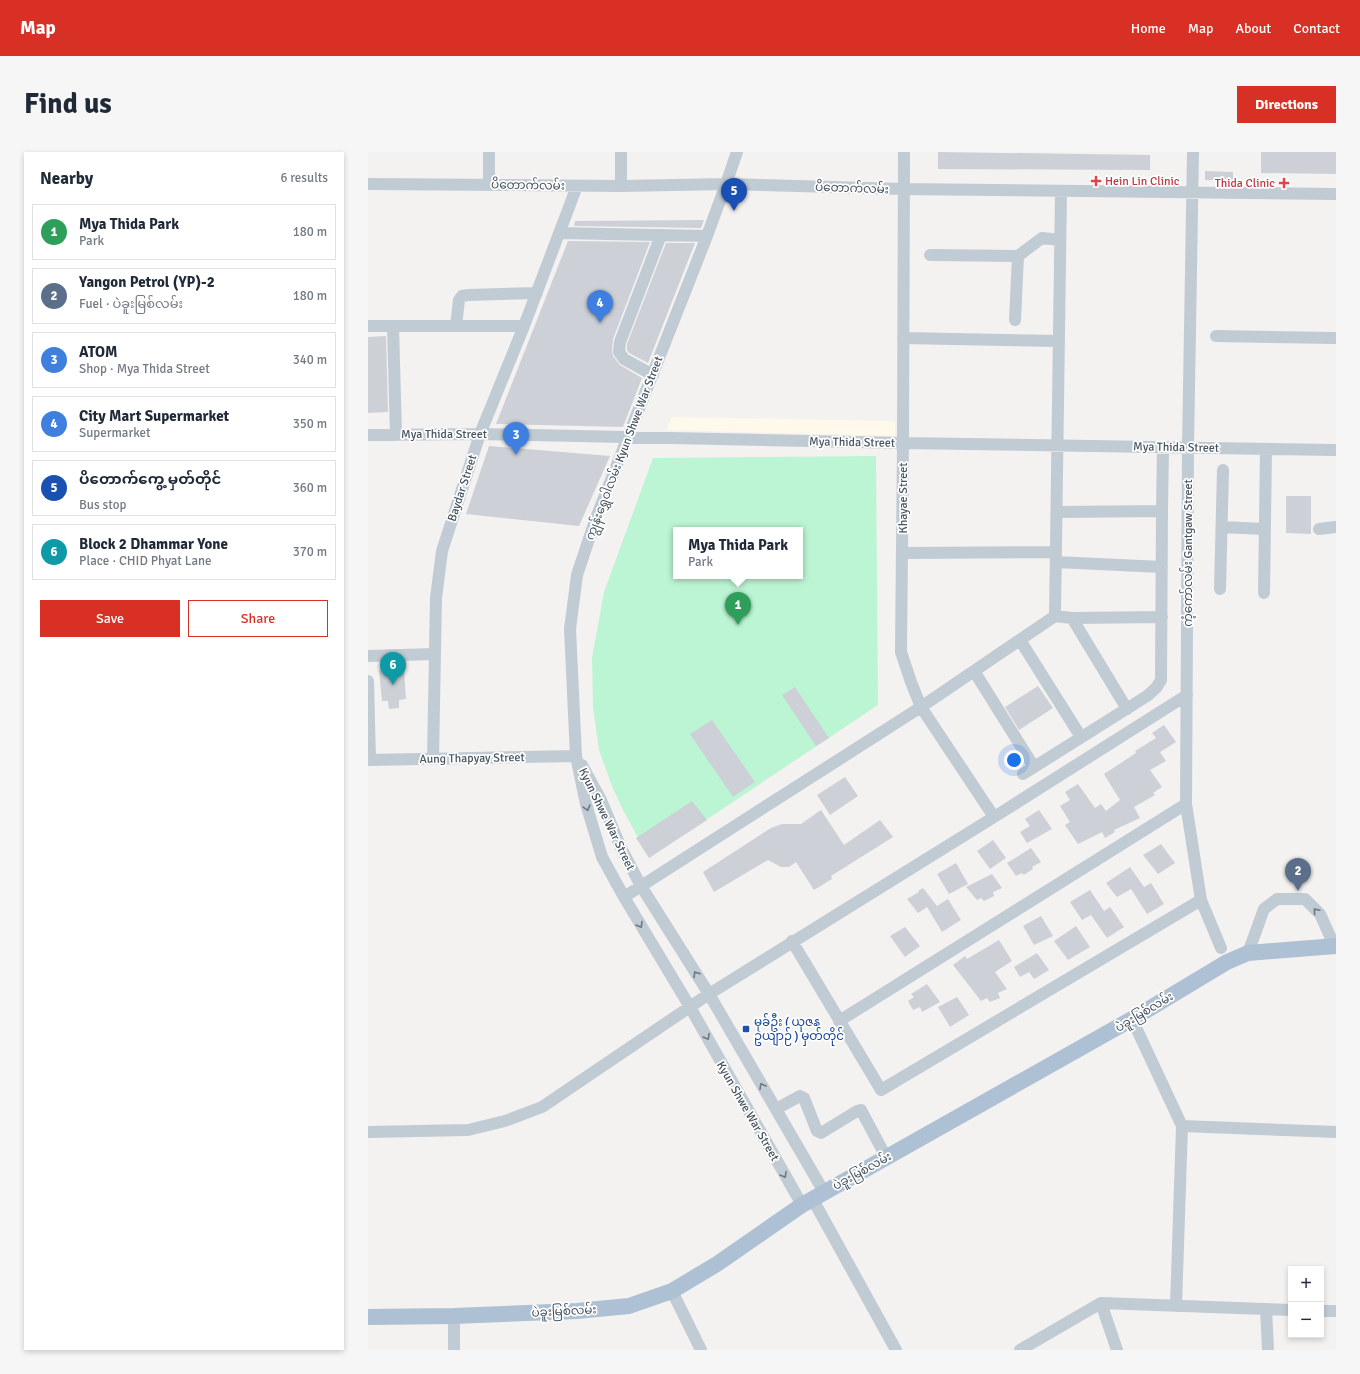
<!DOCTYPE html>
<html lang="en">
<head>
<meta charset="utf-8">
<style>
	body { margin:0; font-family:Signika,"Noto Sans Myanmar",sans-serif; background:#f6f6f7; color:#1f2937 }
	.controls { position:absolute; right:12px; bottom:12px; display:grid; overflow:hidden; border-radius:0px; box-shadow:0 2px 6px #0003 }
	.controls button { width:36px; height:36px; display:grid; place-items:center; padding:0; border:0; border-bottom:1px solid #e0e1e3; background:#fff; color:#1f2937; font:20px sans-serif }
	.you { position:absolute; left:646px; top:608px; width:14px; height:14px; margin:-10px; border:3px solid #fff; border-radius:50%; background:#1a73e8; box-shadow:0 0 0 6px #1a73e833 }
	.badge { display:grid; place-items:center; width:26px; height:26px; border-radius:50%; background:#d93025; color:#fff; font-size:13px; font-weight:700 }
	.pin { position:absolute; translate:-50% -33px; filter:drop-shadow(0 1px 2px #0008) }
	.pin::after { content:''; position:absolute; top:21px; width:14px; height:12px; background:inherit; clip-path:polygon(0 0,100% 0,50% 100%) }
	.popup { position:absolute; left:305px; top:375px; width:130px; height:52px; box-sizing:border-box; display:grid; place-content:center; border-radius:0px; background:#fff; filter:drop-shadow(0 1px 3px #0005); font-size:13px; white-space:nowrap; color:#747a83 }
	.popup b { font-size:15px; color:#1f2937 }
	.popup::after { content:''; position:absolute; left:50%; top:100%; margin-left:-8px; border:8px solid transparent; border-top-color:#fff }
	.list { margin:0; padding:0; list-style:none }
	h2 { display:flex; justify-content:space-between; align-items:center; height:52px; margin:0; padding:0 16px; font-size:17px }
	h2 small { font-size:13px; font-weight:400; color:#747a83 }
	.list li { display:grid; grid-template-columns:26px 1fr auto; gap:12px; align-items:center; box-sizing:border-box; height:56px; margin:0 8px 8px; padding:0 8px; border:1px solid #e0e1e3; border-radius:0px }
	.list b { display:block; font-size:15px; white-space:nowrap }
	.list p { margin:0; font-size:13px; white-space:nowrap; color:#747a83 }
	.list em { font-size:13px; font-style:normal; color:#747a83 }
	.actions { display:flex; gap:8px; padding:12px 16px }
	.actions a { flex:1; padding:9px 0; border:1px solid #d93025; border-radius:0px; text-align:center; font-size:14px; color:#d93025 }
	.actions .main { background:#d93025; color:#fff }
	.map { position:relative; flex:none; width:968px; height:1198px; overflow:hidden; border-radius:0px }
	header { display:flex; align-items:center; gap:24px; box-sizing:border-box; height:56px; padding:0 20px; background:#d93025; color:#fff }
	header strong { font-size:19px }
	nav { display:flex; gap:22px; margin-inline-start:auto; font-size:14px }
	.intro { display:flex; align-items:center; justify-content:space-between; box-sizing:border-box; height:96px; padding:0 24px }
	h1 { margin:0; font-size:28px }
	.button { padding:10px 18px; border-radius:0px; background:#d93025; color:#fff; font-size:14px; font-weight:700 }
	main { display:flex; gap:24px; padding:0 24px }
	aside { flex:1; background:#fff; border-radius:0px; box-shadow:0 2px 6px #0003 }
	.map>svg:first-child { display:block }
</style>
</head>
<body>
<header>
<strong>Map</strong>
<nav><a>Home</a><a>Map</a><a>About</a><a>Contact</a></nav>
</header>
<div class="intro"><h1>Find us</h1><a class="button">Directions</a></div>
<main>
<aside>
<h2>Nearby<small>6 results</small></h2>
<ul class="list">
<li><span class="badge" style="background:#2e9e5b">1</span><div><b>Mya Thida Park</b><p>Park</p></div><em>180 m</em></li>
<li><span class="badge" style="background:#5c6f8a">2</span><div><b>Yangon Petrol (YP)-2</b><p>Fuel · ပဲခူးမြစ်လမ်း</p></div><em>180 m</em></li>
<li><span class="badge" style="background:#3f7fe0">3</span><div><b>ATOM</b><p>Shop · Mya Thida Street</p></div><em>340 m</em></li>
<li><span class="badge" style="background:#3f7fe0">4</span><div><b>City Mart Supermarket</b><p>Supermarket</p></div><em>350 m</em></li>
<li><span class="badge" style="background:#1a4fb4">5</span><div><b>ပိတောက်ကွေ့ မှတ်တိုင်</b><p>Bus stop</p></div><em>360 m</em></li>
<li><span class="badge" style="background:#0f9aa8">6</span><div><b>Block 2 Dhammar Yone</b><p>Place · CHID Phyat Lane</p></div><em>370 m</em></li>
</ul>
<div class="actions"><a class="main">Save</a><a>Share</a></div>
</aside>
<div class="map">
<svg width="968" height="1198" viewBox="0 0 968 1198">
	<rect width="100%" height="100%" fill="#f4f1f1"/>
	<path fill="#fef9eb" d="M304,265L527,269V284L298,278Z"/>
	<path fill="#bcf5d3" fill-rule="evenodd" d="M508,304L510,553L281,706L254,656L244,634L231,598L225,555L224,506L236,440L285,306ZM308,378H432V424H308Z"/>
	<path fill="#cdd0d6" d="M570,0L782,3V18L570,17Z
		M893,0H968V22L893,21Z
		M837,19L865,20V29L837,28Z
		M336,68L333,76L206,74L207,69Z
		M200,89L282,90L245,187L244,199L245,204L252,213L274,226L255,275L128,272Z
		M298,91H327L280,211L261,201L259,198V192Z
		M18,184L20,260L0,261V185Z
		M121,294L242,304L211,374L98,362Z
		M918,344H943V382L918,381Z
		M36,517L38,547L31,548V556L21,557L20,549H14L11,518Z
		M670,534L685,556L651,578L637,555Z
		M427,535L461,586L448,594L414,543Z
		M344,568L387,630L365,645L322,582Z
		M796,573L808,590L792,600L798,609L782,618L794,635L785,641L787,643L766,655L772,666L746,678L747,680L737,686L734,680L710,692L697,673L702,670L692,654L702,648L697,640L710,632L727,656L733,652L738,659L752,648L736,622L768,601L767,599L788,586L784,581Z
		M477,625L490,644L462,663L449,643Z
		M324,649L339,668L281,706L268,686Z
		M453,658L476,693L512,668L525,685L463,724L464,727L446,738L428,710L421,715H413L400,708L346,740L335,720L403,676L414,672H433Z
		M671,658L684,677L659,691L652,680L662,674L657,667Z
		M625,688L638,706L622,717L609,699Z
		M793,692L807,711L790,722L775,703Z
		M663,696L673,710L664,715L665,717L656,723L654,721L648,724L639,711Z
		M588,711L600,732L581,742L569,722Z
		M762,715L776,735L783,731L796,752L779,762L763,737L749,745L738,731Z
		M624,722L634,736L625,740L626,744L616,749L613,746L609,748L598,735Z
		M555,736L569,754L580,747L593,768L574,780L559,755L550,761L539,747L551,740L550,739Z
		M722,738L736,759L742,755L756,775L739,786L723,763L714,768L702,750Z
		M673,764L685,784L666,793L655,774Z
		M708,774L722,795L700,808L686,789Z
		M537,775L552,794L537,805L522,784Z
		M631,788L644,809L627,820L639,837L630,841L632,846L622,850L619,846L613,849L585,813L597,804L599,807Z
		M669,801L681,818L666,827L661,820L652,825L646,815Z
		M559,832L572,850L554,860L552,855L545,858L540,849L546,845L543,842Z
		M589,845L601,863L582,875L570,855Z"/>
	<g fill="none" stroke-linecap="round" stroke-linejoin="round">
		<path stroke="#c1cbd4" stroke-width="12" d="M121,0V33
			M253,0V34
			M369,0L358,32L339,84L228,366L209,423L202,477L208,604L218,652L234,705L256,745L322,855L434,1053
			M536,0L535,291L533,500L543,530L553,555L626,665
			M825,0L820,295L818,652L833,748L853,796
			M0,32L253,34L358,32L535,37L968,42
			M191,81L339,84
			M562,103L650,104L647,168
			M650,104L674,86L692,88
			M0,174H156
			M25,174L28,283
			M88,174L91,148L94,144L100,143L169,141
			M848,184L968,186
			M535,186L691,189
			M285,223L256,207L251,200L252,190L293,83
			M0,283L112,282L535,291L968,298
			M689,360L794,359L795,295
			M854,375L897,377
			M951,377L968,375
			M534,401L688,400
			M688,410L794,415
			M852,437L855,318
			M896,441L898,297
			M687,464L704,466L794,465
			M704,466L759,557
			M652,488L713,585
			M0,504L67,502
			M606,519L666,615
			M0,529L2,608
			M65,607L68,446L74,399L112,282L156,174L209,34
			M0,608L208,604
			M214,613L233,648L253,696L273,734L341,842L456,1040
			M655,622L779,544L788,536L793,528L794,359
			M256,745L553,555L687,464L693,39
			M424,789L513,938L833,748
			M880,801L896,757L909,747H937L952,762L966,793
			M764,867L814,974L968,980
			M471,869L818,652
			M408,957L432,944L436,946L449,979L453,981L489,959L493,958L518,1005
			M0,980L100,978L137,969L174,955L341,842L626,665L819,543
			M444,1046L528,1198
			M304,1139L333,1198
			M733,1151L749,1198
			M808,1154L814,974
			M898,1157L900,1198
			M953,1159H968
			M86,1164V1198
			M652,1198L733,1151L923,1158"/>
		<path stroke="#aec0d3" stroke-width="16" d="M0,1165L86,1164L209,1159L261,1154L304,1139L349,1112L434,1053L764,867L859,810L880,801L968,794"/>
	</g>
	<defs><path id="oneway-chevron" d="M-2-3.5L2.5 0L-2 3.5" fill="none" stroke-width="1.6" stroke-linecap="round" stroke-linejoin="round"/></defs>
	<g stroke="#6c7884">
		<use href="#oneway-chevron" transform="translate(219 656) rotate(74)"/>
		<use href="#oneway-chevron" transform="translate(948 759) rotate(-131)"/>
		<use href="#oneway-chevron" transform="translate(272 773) rotate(59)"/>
		<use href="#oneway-chevron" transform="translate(328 822) rotate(-122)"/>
		<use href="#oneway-chevron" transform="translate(339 885) rotate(60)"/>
		<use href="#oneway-chevron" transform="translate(394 934) rotate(-120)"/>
		<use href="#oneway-chevron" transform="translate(416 1023) rotate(60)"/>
	</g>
	<g fill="#e0444e" stroke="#fff" stroke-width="1.5">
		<path d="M726 23h4v4h4v4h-4v4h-4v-4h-4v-4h4z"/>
		<path d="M914 25h4v4h4v4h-4v4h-4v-4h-4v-4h4z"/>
	</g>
	<rect fill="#1a4fb4" stroke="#fff" stroke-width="1.5" x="374" y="873" width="8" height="8" rx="2"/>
	<g text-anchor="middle" stroke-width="3.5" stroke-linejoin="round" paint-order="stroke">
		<g font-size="12" fill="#be3a42" stroke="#fff" text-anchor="start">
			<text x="737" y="33">Hein Lin Clinic</text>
			<text x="907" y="35" text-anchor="end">Thida Clinic</text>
		</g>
		<g font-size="12" fill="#475461" stroke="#fff">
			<text transform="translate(160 33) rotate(1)" y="4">ပိတောက်လမ်း</text>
			<text transform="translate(484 36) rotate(2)" y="4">ပိတောက်လမ်း</text>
			<text x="76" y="286">Mya Thida Street</text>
			<text transform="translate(484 290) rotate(1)" y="4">Mya Thida Street</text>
			<text transform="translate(808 295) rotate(1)" y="4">Mya Thida Street</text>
			<text transform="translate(256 296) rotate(-69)" y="4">ကျွန်းရွှေဝါလမ်း Kyun Shwe War Street</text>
			<text transform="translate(94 336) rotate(-72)" y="4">Baydar Street</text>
			<text transform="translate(535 346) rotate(-90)" y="4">Khayae Street</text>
			<text transform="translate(820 401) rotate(-90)" y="4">ကံ့ကော်လမ်း Gantgaw Street</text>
			<text transform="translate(104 606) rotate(-1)" y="4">Aung Thapyay Street</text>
			<text transform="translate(239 667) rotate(64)" y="4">Kyun Shwe War Street</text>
			<text transform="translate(776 860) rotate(-31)" y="4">ပဲခူးမြစ်လမ်း</text>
			<text transform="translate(380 959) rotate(60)" y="4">Kyun Shwe War Street</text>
			<text transform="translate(494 1019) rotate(-29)" y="4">ပဲခူးမြစ်လမ်း</text>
			<text transform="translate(196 1159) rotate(-3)" y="4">ပဲခူးမြစ်လမ်း</text>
		</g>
		<g font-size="12" fill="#164399" stroke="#fff" text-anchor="start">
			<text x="386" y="874">မုခ်ဦး ( ယုဇန<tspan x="386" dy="14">ဥယျာဉ် ) မှတ်တိုင်</tspan></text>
		</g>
	</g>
</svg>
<div class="controls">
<button>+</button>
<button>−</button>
</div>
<div class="you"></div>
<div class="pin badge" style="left:370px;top:473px;background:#2e9e5b">1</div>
<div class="popup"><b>Mya Thida Park</b>Park</div>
<div class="pin badge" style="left:930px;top:739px;background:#5c6f8a">2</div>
<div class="pin badge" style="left:148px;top:303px;background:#3f7fe0">3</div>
<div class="pin badge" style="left:232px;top:171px;background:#3f7fe0">4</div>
<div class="pin badge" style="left:366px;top:59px;background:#1a4fb4">5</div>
<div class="pin badge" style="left:25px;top:533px;background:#0f9aa8">6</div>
</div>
</main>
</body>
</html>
